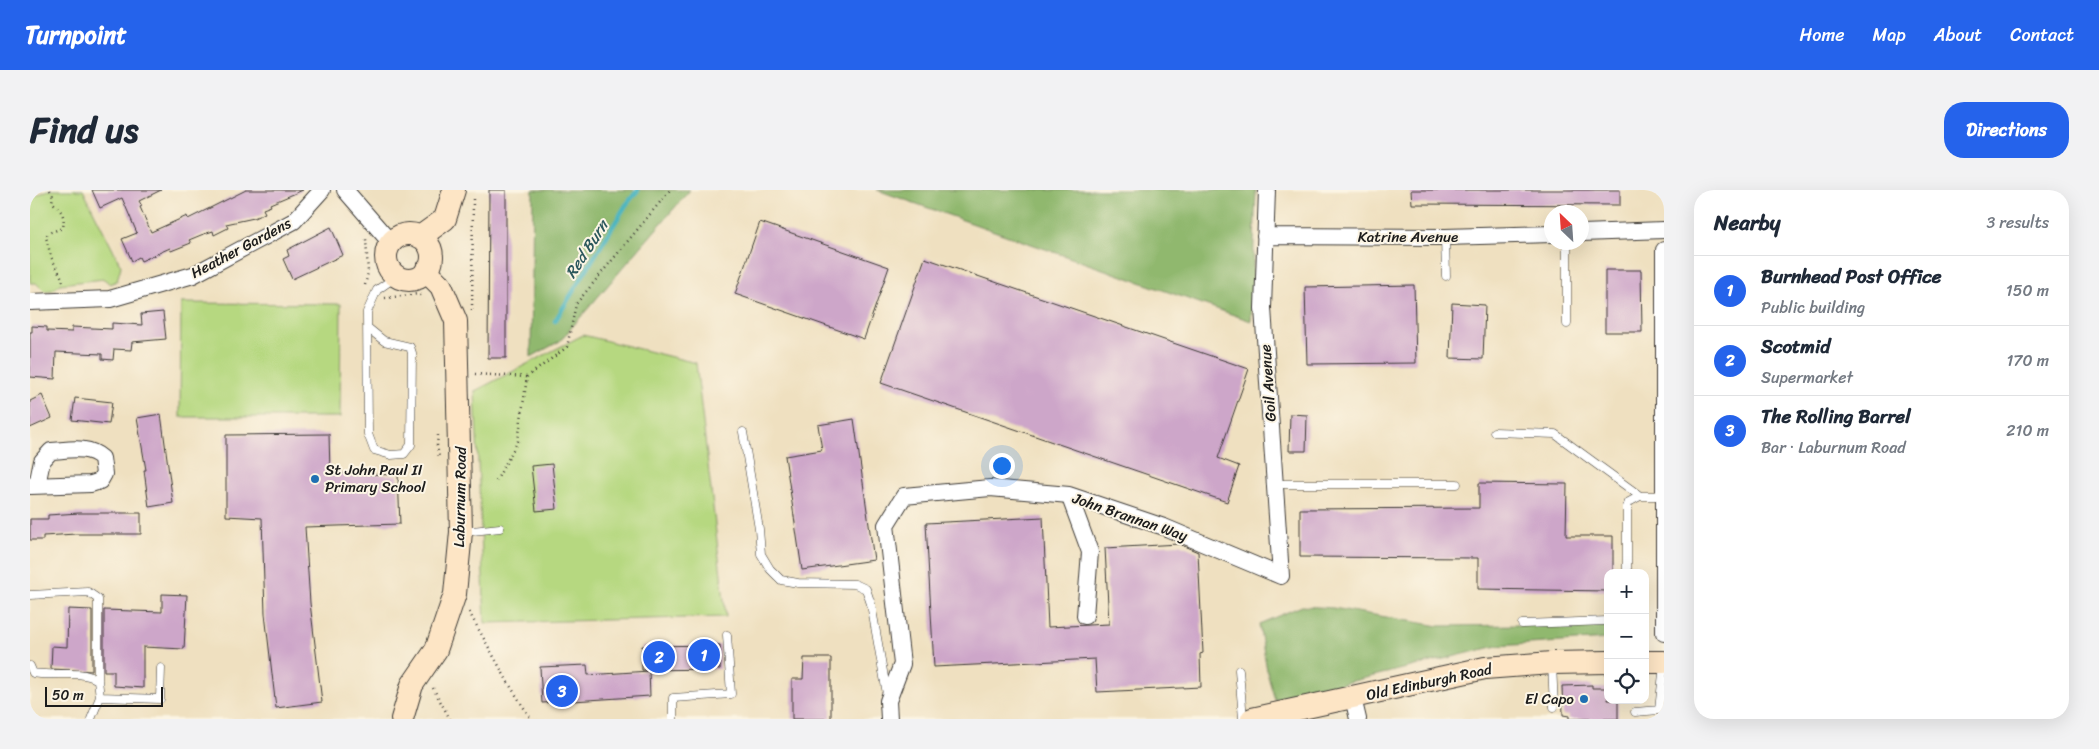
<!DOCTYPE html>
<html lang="en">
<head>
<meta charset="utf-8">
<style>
	body { margin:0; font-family:Sriracha,sans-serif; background:#f2f2f3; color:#1f2937 }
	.controls { position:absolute; right:15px; bottom:15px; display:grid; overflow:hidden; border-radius:10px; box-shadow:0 5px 20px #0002 }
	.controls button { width:45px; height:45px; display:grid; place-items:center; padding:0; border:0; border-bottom:1px solid #e0e1e3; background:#fff; color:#1f2937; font:25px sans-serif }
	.compass { position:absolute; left:1514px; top:15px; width:45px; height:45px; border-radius:50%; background:#fff; box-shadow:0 5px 20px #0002; rotate:335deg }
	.scale { position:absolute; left:15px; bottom:12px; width:118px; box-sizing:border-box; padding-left:5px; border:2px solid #1c1c1c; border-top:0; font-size:14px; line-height:18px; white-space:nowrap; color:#1c1c1c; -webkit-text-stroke:4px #fcf5e5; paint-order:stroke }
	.you { position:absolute; left:971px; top:275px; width:18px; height:18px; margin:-12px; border:4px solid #fff; border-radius:50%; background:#1a73e8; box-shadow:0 0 0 8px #1a73e833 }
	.badge { display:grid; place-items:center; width:32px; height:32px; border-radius:50%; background:#2563eb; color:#fff; font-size:16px; font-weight:700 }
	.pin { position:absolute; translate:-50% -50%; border:2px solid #fff; box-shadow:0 1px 5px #0006 }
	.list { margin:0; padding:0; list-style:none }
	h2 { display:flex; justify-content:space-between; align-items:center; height:65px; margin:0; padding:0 20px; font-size:21px }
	h2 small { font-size:16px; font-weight:400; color:#747a83 }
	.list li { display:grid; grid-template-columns:32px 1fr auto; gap:15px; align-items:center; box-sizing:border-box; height:70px; padding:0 20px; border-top:1px solid #e0e1e3 }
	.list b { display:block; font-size:19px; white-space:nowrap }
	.list p { margin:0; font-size:16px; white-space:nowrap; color:#747a83 }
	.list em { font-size:16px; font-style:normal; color:#747a83 }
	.icon { flex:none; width:28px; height:28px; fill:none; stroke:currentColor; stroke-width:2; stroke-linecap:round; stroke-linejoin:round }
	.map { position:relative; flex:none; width:1634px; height:529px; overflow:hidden; border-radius:20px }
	header { display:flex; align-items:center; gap:30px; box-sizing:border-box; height:70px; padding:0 25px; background:#2563eb; color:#fff }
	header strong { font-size:24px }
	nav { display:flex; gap:28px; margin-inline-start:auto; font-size:18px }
	.intro { display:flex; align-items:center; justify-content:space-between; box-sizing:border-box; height:120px; padding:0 30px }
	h1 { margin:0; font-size:35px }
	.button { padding:12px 22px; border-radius:20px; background:#2563eb; color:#fff; font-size:18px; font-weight:700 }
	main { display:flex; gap:30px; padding:0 30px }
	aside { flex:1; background:#fff; border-radius:20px; box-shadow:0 5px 20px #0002 }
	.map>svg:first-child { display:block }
</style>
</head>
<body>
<header>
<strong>Turnpoint</strong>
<nav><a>Home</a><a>Map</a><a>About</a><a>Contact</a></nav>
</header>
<div class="intro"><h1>Find us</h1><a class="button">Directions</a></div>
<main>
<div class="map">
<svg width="1634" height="529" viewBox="0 0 1634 529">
	<rect width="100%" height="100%" fill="#fcf5e5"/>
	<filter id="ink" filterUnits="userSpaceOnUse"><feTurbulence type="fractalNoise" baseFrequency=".02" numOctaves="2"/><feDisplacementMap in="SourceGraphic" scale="10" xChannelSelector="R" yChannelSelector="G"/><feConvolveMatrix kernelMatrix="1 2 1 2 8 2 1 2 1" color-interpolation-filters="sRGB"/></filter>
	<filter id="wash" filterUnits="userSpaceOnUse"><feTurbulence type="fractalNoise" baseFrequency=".0096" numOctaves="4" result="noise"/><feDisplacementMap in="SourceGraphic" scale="20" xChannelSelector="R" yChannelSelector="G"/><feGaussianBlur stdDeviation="1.12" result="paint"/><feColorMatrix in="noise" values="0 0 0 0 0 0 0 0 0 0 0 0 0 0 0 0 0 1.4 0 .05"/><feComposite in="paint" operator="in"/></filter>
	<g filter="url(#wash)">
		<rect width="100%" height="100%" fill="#efe0c0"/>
		<path fill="#b6d880" stroke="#697a4e" d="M18,0H53L91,76L87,91L80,94L74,89L30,94L23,100L14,101L6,93H0V9Z
			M151,113L311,114L310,227H150Z
			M553,145L666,173L696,427L455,433L445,201Z"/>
		<path fill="#90b86e" stroke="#566a45" d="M503,0H660L530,151L501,167Z
			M847,0H1226L1221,131Z
			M1272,416L1303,418L1409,436L1578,434V449L1467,456L1245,510L1238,486L1229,434Z"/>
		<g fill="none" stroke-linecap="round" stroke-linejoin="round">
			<path stroke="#43b2bf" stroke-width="4.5" d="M525,131L596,15L608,0"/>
		</g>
		<g id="blocks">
			<path fill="#cda6c9" d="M62,0H131L109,11L112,16L110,17L121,42L157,26L158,29L216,0H273L240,14L241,16L233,19L235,23L224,28L196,34L198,38L184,45L183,41L171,45L159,50L161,53L141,61L140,58L111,71L109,67L102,71L92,49L107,43L92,8L70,18Z
				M459,0H476V168H458Z
				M1381,0H1590V15L1382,14Z
				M730,32L859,77L834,149L705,104Z
				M301,37L313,65L262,89L253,69L259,66L257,60Z
				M895,68L1219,179L1188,268L1209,276L1197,312L851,193Z
				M1575,80H1611L1612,142H1575Z
				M1384,95L1386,173L1277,174L1275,97Z
				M1422,113L1455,115L1453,169L1420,168Z
				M133,122L136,149L102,152L101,160L84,159L83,170L72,169V164L26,162L25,189L0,187V142H2V136L17,137V141L42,142V137L82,139V133L112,135L111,124Z
				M12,205L22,228L0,238V211Z
				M45,208L82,212L79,234L42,230Z
				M131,224L143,313L119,317L114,280H116L107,228Z
				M1260,224L1277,225L1276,261H1259Z
				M824,229L844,370L772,380L755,266L792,260L788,235Z
				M299,244L300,283L368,285L370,334L275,337L280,413L292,512L246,518L235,424L232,328L196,326V245Z
				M522,274L527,319L506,321L501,276Z
				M1449,293L1537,294L1536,346H1583V383H1578V401L1448,399V368L1270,367V319L1449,318Z
				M49,323H111V344H46L13,346V350H0V329H18V325Z
				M1013,327L1018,437L1079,434L1075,358L1149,354L1168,362L1173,463L1170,464L1171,497L1067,502L1065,469L904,477L896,333Z
				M132,404L157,405L154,459L113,457V498L84,496V481H74V420L132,422Z
				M38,419L62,420V481L21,479L22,456L37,457Z
				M690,455V479L612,480V456Z
				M774,468H801V529H762V489H773Z
				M557,475L558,485L619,481L620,506L512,513L510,477Z
				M1562,495V498H1578V510H1588V529H1539V526L1533,525L1532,496Z"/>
		</g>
	</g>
	<g filter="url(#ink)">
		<use href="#blocks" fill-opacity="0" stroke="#3c3935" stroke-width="1"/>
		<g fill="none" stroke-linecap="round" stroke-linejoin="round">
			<defs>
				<path id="lane" d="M1415,47L1416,86
					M1537,134V52
					M338,138L354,151L380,157L382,163L381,255L374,264L361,265L344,260L338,244L337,122L347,100L367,86
					M713,242L729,339L731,364L740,379L751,390L768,393L825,394L836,399L841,414L857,504
					M1464,242L1525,244L1610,306H1633
					M1245,294H1427
					M433,342L470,338
					M1597,383V317L1599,312L1610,306
					M0,405L58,402L68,409V490L70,507
					M1492,434L1578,431
					M1522,474L1524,517
					M0,476L3,483C24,487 49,479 68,490
					M1209,480L1213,529
					M1605,522L1629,520L1634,474
					M61,529L70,507L130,509L131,478
					M643,529V508L701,504L697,445"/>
				<path id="street" d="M315,0L354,45L363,50
					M1552,43L1634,40
					M1235,46L1415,47L1522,44
					M1634,60V443
					M0,112L80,109L163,85L264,31L292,0
					M0,296L61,294L70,291L74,284L72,268C58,255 39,260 21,261L12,271L7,295
					M1039,305L1060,362L1055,426
					M1323,508L1328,529
					M859,529L858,511L872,474L856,335L874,306L960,298L1039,305L1134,337L1251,386L1233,118L1237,0"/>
				<path id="secondary" d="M356 67a23 23 0 1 1 46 0a23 23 0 1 1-46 0Z
					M390,47L415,29L424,0
					M1615,472H1634
					M372,529L382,495L406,460L425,404L431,342L426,131L411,96L396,81
					M1222,529L1455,478L1522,473L1578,472"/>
			</defs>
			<use href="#lane" stroke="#3c3935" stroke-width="9"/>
			<use href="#street" stroke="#3c3935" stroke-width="18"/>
			<use href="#secondary" stroke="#3c3935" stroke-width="24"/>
			<path stroke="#3c3935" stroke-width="2.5" stroke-dasharray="1 4" stroke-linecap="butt" d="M20,0L23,6L22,12C32,21 35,25 33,38L18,43L16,47L21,67L33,90L32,95
				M335,95L338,83L336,49
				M355,108L388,104L394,107
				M442,120L443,8
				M445,184L497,187
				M408,245L407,255L409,267
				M466,291L488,251L497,187L537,157L546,114L640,0
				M439,422L479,494L501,529
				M403,498L420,529"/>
			<use href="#lane" stroke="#fff" stroke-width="8"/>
			<use href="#street" stroke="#fff" stroke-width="16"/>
			<use href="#secondary" stroke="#fde5c5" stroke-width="22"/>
		</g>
	</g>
	<g fill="#1f6fb2" stroke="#fcf5e5" stroke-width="2">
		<circle cx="285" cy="289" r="5"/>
		<circle cx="1554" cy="509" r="5"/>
	</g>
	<g text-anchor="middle" stroke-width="4" stroke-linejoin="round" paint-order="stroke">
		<g font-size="15" fill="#1c1c1c" stroke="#fcf5e5">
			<text x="1378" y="52">Katrine Avenue</text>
			<text transform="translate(211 58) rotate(-28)" y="5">Heather Gardens</text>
			<text transform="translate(1238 193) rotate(-94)" y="5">Goil Avenue</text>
			<text transform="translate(430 307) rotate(-89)" y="5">Laburnum Road</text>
			<text transform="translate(1100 327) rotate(19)" y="5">John Brannan Way</text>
			<text transform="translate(1399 492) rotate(-12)" y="5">Old Edinburgh Road</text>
		</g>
		<g font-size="15" fill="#1c1c1c" stroke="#fcf5e5" text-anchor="start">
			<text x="295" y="285">St John Paul II<tspan x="295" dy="17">Primary School</tspan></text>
			<text x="1544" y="514" text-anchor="end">El Capo</text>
		</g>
		<g font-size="16" font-style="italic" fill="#2c585d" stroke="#fcf5e5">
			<text transform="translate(556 59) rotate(-57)" y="6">Red Burn</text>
		</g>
	</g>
</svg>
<div class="controls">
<button>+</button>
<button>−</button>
<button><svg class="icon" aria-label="locate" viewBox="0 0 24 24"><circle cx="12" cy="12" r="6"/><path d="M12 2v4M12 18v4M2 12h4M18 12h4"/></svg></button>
</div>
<svg class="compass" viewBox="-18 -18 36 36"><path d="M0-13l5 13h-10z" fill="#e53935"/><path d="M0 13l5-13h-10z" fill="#747a83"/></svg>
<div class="scale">50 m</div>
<div class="you"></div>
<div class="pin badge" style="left:674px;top:465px">1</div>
<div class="pin badge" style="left:629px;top:467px">2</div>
<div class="pin badge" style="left:532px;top:501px">3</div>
</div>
<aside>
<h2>Nearby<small>3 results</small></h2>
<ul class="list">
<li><span class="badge">1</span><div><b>Burnhead Post Office</b><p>Public building</p></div><em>150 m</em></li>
<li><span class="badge">2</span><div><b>Scotmid</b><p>Supermarket</p></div><em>170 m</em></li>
<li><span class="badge">3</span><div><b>The Rolling Barrel</b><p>Bar · Laburnum Road</p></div><em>210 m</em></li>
</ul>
</aside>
</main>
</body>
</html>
